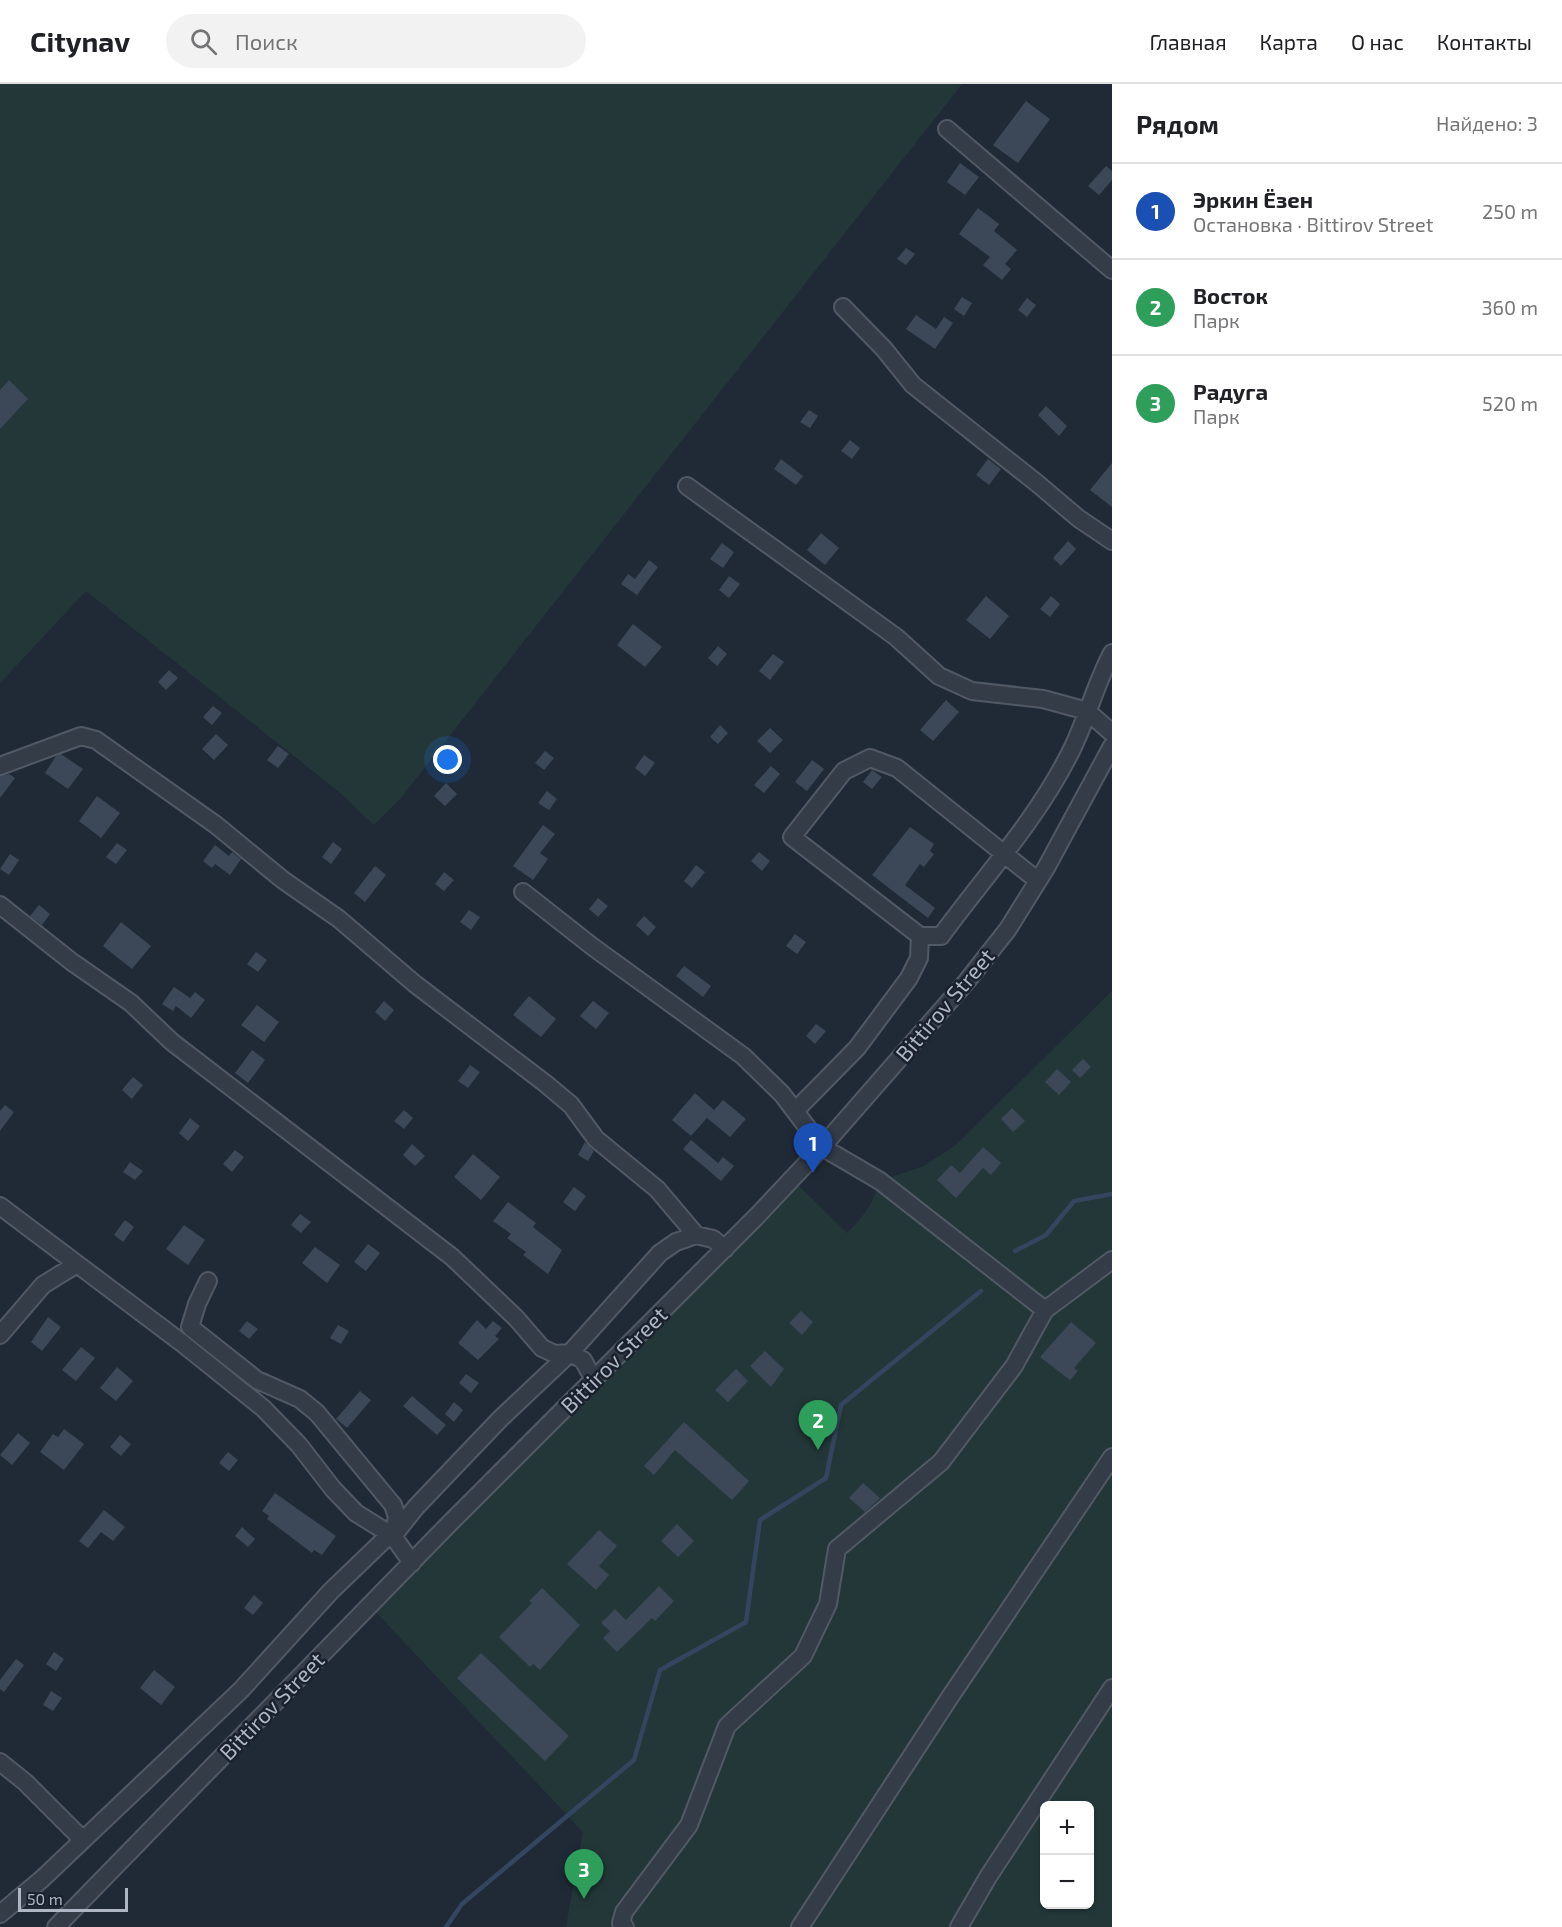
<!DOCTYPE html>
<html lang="ru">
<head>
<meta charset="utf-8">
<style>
	body { margin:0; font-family:"Exo 2",sans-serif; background:#f2f2f2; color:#202124 }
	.controls { position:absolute; right:18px; bottom:18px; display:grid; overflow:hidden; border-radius:9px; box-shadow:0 2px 4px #0004 }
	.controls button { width:54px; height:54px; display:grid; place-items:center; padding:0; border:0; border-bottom:2px solid #e0e0e0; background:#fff; color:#202124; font:30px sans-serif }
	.scale { position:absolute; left:18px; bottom:15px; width:110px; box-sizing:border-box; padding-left:6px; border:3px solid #aeb6c4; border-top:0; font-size:16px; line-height:21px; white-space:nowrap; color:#aeb6c4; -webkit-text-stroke:4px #19212c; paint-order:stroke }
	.you { position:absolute; left:448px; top:676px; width:21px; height:21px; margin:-15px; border:4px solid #fff; border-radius:50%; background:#1a73e8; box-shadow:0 0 0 9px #1a73e833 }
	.badge { display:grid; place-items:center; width:39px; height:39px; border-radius:50%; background:#ea580c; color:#fff; font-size:20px; font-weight:700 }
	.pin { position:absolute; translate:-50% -50px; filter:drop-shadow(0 2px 3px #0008) }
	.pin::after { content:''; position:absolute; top:32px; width:21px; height:18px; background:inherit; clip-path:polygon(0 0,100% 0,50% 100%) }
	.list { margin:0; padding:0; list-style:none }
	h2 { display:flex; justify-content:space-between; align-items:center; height:78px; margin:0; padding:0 24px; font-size:26px }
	h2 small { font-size:20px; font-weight:400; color:#757577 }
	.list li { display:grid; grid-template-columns:39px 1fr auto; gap:18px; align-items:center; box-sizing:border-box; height:96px; padding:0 24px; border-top:2px solid #e0e0e0 }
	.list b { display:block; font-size:22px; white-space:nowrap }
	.list p { margin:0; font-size:20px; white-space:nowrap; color:#757577 }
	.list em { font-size:20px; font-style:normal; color:#757577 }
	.icon { flex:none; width:33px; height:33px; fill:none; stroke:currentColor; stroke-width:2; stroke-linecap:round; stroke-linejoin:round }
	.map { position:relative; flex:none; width:1112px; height:1843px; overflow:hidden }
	header { display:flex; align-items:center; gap:36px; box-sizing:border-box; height:84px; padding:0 30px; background:#fff; border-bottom:2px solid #e0e0e0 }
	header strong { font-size:28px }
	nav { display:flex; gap:33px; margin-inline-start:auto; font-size:21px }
	.search { width:420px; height:54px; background:#f2f2f2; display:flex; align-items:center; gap:15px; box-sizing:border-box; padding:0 21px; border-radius:33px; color:#757577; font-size:22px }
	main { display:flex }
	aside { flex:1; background:#fff }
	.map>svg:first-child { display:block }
</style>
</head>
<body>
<header>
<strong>Citynav</strong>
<div class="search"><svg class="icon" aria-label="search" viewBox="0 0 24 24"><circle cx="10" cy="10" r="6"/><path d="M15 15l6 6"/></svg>Поиск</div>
<nav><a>Главная</a><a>Карта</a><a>О нас</a><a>Контакты</a></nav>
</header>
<main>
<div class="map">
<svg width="1112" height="1843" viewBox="0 0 1112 1843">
	<rect width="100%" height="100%" fill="#202a37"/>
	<path fill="#233739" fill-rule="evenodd" d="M0,0H962L400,715L374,741L338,707L86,507L0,599Z
		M1112,907V1843H566L583,1748L370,1522L792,1095L847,1149C864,1133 873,1119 880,1097L924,1082L956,1061ZM1044,1722H1090V1820H1044Z"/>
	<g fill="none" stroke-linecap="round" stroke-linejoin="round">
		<path stroke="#33455f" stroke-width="4.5" d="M1015,1167L1046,1151L1074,1117L1112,1110
			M446,1843L462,1820L634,1676L660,1586L746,1538L760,1436L826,1394L841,1321L981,1207"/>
	</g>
	<path fill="#3c4857" d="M1026,17L1050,35L1018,79L993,61Z
		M960,79L979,93L965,111L947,98Z
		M1106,82L1112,87V96L1099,111L1088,102Z
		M978,124L999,140L994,147L1017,166L1005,180L1011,185L1002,196L983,181L990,173L959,150Z
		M906,164L915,170L906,181L897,175Z
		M962,213L972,219L964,232L954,225Z
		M1027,214L1036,221L1027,233L1018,226Z
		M916,231L936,245L944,233L953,239L935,265L906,245Z
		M9,296L28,315L0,345V306Z
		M1046,322L1067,342L1059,352L1038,331Z
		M809,326L818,332L810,344L800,338Z
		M850,356L860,364L852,375L841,367Z
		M781,375L803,392L796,401L774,385Z
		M988,375L1001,385L989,401L976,391Z
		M1112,379V423L1090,406Z
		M821,449L839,464L825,481L807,466Z
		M1068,457L1076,465L1061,482L1053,474Z
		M722,459L734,468L723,484L710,475Z
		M649,476L658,483L637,511L621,500L628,490L635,495Z
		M729,492L740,500L729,514L719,506Z
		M986,512L1009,532L990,555L966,536Z
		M1051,512L1060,520L1050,533L1040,525Z
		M633,540L662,563L645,583L617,561Z
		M718,562L727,570L717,582L708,574Z
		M773,570L784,578L770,596L759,587Z
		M169,586L178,594L166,606L158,598Z
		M946,616L959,628L933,657L920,646Z
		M213,622L222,629L212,641L203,633Z
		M720,641L728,649L718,660L710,653Z
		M770,644L783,656L770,669L757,657Z
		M216,650L228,661L214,676L202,665Z
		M278,662L289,670L278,684L267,676Z
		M545,667L554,674L544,686L535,679Z
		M61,670L83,685L68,705L45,689L56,672Z
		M644,671L655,679L645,692L635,684Z
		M812,676L824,685L807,707L795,698Z
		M771,682L780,690L764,709L754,701Z
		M872,686L882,693L872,705L863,698Z
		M9,690L15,694L0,714V692Z
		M446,699L457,710L445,722L434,712Z
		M547,707L557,715L549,726L538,719Z
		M97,712L120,729L101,754L79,737Z
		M543,741L555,750L540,769L548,775L533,796L513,782Z
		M910,743L934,760L930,767L934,770L924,783L920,780L905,801L935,824L928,834L872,791Z
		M333,758L342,765L331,780L322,773Z
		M117,759L127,766L116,780L106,773Z
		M215,761L229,772L232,768L241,775L230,791L215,780L212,784L203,777Z
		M759,768L770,777L762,787L751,777Z
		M10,770L19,776L9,791L0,785Z
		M696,781L705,788L692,804L684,797Z
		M375,782L386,791L365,818L354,809Z
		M444,788L454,796L444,807L435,800Z
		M598,814L608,822L598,833L589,825Z
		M39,821L50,830L42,841L30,832Z
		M469,826L480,833L471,846L460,838Z
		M644,832L656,843L648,852L636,841Z
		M121,838L151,862L132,885L103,862Z
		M795,850L806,858L797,870L786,862Z
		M256,868L267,876L258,888L247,880Z
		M684,882L711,902L703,913L676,892Z
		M174,903L190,914L195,908L205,916L191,934L176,922L173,927L162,920Z
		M529,912L556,935L541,953L513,931Z
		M384,917L394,926L385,937L375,928Z
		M593,917L609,929L596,945L580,932Z
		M257,921L279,938L264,958L241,941Z
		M816,940L826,947L815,960L806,952Z
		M252,966L265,976L248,999L235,989Z
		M1083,975L1091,983L1080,994L1072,986Z
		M470,981L480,988L468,1004L458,997Z
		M1057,985L1071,998L1059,1011L1045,998Z
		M133,993L143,1001L132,1015L122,1006Z
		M695,1009L714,1026L691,1052L672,1036Z
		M723,1016L746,1035L730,1053L707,1034Z
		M5,1021L14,1028L0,1047V1027Z
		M1012,1024L1025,1037L1013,1048L1001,1035Z
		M404,1026L413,1034L404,1045L394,1037Z
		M190,1034L200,1042L188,1057L179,1049Z
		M691,1056L718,1079L723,1073L734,1082L721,1097L683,1065Z
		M585,1058L594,1067L588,1077L578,1071Z
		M412,1060L425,1072L415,1082L403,1071Z
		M983,1063L1001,1079L991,1091L983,1084L956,1114L937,1096L951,1081L960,1089Z
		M235,1066L244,1073L232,1088L223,1080Z
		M473,1070L500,1093L481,1116L454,1093Z
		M130,1078L143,1087L135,1096L123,1088Z
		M574,1103L586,1112L575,1127L563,1118Z
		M508,1118L536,1139L533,1143L562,1166L548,1190L523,1171L526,1168L507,1154L511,1150L493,1137Z
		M300,1130L311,1138L301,1149L291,1141Z
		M125,1136L134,1143L123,1158L114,1151Z
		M184,1141L205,1156L188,1181L166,1165Z
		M368,1160L380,1169L366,1187L354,1178Z
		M315,1163L340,1181L327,1199L302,1179Z
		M801,1227L813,1238L802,1251L789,1239Z
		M48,1233L61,1243L42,1267L31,1258Z
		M477,1236L486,1245L493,1237L502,1244L495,1252L499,1255L478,1276L458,1259Z
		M247,1237L258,1245L249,1255L239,1247Z
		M1071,1238L1096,1259L1074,1284L1078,1287L1070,1296L1040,1273Z
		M338,1241L349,1247L341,1260L330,1254Z
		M81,1263L95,1274L76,1297L62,1286Z
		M765,1267L784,1285L771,1303L750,1282Z
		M117,1283L133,1297L116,1317L100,1304Z
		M736,1285L748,1297L728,1318L715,1306Z
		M466,1290L479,1299L471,1309L459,1299Z
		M360,1307L371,1316L347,1344L336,1335Z
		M412,1312L446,1341L437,1351L403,1322Z
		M454,1318L463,1326L454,1338L445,1330Z
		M684,1338L749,1397L732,1416L675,1366L654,1391L644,1382Z
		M64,1345L84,1360L64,1386L40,1368L53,1350L58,1353Z
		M18,1349L30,1359L12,1381L0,1371Z
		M120,1351L131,1360L121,1372L110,1363Z
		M228,1368L238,1376L229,1387L219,1379Z
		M863,1399L880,1414L865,1428L849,1414Z
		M275,1409L336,1452L322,1471L314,1466L312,1469L267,1435L269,1432L262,1427Z
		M104,1426L125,1443L113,1457L101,1448L88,1464L79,1457Z
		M677,1440L694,1457L678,1473L661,1457Z
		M242,1443L255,1455L248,1463L235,1452Z
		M599,1446L617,1462L599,1482L609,1491L596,1506L567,1480Z
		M659,1502L674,1517L655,1537L652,1534L617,1568L603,1554L610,1547L601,1539L615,1525L626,1536Z
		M542,1504L580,1541L540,1586L533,1580L530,1583L499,1553L532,1519L529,1517Z
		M254,1511L263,1519L253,1531L244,1524Z
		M54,1568L64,1575L56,1587L46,1580Z
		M481,1569L569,1652L545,1677L457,1594Z
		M16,1575L24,1581L4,1608L0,1605V1596Z
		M154,1586L175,1603L161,1621L140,1604Z
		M51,1607L62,1614L53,1627L43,1621Z"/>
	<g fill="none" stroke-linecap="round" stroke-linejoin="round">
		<defs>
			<path id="minor" d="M947,45L1112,186
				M843,223L884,265L913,301L1038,400L1078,434L1112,457
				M687,402L896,553L939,592L972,607L1043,615L1087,627L1112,649
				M0,682L81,652L96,656L216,741L283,796L339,835L415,900L546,1000L571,1021L596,1055L657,1105L696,1151L713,1155L725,1165
				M523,808L593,863L743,972L782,1010L822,1063L880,1097L1045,1226L1014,1282L941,1378L837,1465L828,1520L803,1572L727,1642L689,1741L624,1828L621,1839L625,1843
				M0,821L72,878L131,919L172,958L452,1173L516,1234L542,1264L555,1270L570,1269L583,1276L594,1296
				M920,852H941C985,792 1038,734 1071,667C1087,635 1095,601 1112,569
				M795,1027L857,964L909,894L919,874L920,852L792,753L844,687L870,674L897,684L1038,797
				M0,1122L182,1259L263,1324L299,1361L333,1405L356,1429L393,1452L412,1479
				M208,1197L197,1220L190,1243L257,1296L300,1315L317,1329L393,1421L397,1433L393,1451
				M1045,1226L1112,1176
				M0,1251L43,1201L77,1180
				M0,1678L25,1698L83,1756
				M0,1830L42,1795L241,1606L331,1507L384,1456L393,1452L416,1423L501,1334L570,1269L660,1169L676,1158L696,1151
				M56,1843L450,1439L757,1132L822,1063L967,897L1008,845L1046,784L1112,662
				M800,1843L950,1613L1112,1373
				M959,1843L988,1793L1112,1604"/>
		</defs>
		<use href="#minor" stroke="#515965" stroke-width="20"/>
		<use href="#minor" stroke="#343c48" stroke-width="16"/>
	</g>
	<g text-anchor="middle" stroke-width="5" stroke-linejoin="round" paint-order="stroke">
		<g font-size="22" fill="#aeb6c4" stroke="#19212c">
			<text transform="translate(945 921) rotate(-50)" y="8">Bittirov Street</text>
			<text transform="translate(614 1276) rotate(-45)" y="8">Bittirov Street</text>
			<text transform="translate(272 1622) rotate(-46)" y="8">Bittirov Street</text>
		</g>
	</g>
</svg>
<div class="controls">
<button>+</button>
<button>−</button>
</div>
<div class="scale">50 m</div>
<div class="you"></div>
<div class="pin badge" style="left:813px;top:1089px;background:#1a4fb4">1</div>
<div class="pin badge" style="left:818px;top:1366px;background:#2e9e5b">2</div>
<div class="pin badge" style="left:584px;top:1815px;background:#2e9e5b">3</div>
</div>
<aside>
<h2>Рядом<small>Найдено: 3</small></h2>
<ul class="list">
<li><span class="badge" style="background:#1a4fb4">1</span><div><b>Эркин Ёзен</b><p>Остановка · Bittirov Street</p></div><em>250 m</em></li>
<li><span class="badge" style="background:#2e9e5b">2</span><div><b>Восток</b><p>Парк</p></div><em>360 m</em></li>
<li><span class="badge" style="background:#2e9e5b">3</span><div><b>Радуга</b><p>Парк</p></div><em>520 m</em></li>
</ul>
</aside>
</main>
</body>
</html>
